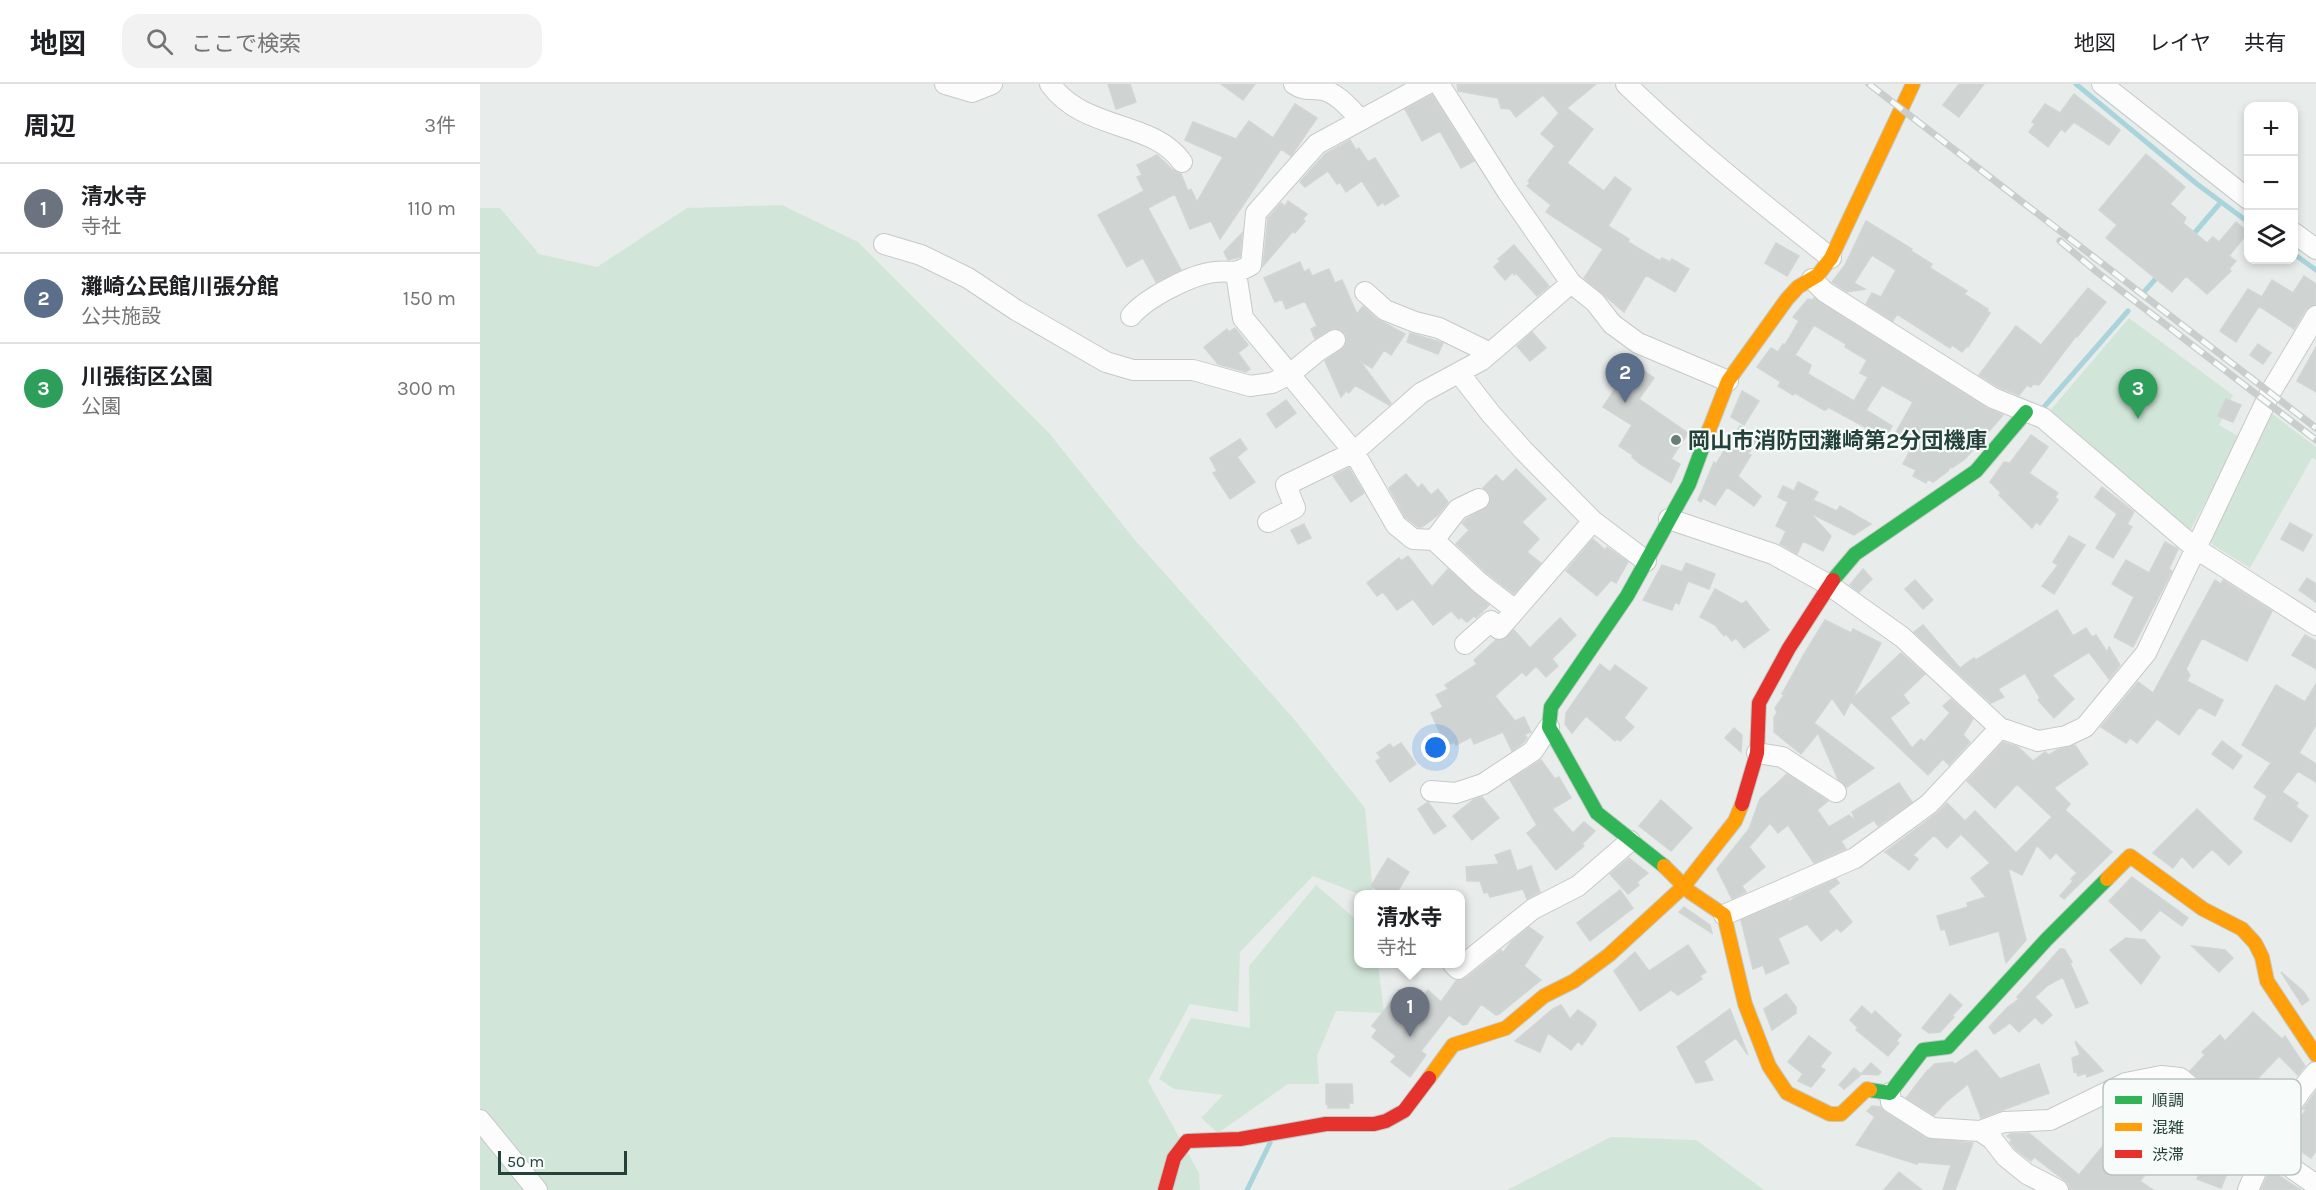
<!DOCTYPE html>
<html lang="ja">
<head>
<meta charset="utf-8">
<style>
	body { margin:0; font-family:Karla,"Noto Sans JP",sans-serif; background:#f2f2f2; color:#202124 }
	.controls { position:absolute; right:18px; top:18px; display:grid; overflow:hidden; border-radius:12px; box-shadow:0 3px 9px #0003 }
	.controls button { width:54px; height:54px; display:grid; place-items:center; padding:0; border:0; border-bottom:2px solid #e0e0e0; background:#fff; color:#202124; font:30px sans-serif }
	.scale { position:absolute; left:18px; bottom:15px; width:129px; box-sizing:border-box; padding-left:6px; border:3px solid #24423a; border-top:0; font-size:16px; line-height:21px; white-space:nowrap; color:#24423a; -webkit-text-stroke:4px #f7fbf9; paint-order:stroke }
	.you { position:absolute; left:956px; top:664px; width:21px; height:21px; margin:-15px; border:4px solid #fff; border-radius:50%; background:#1a73e8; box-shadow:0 0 0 9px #1a73e833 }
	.badge { display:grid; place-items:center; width:39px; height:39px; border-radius:50%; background:#b45309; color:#fff; font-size:20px; font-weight:700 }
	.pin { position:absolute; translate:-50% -50px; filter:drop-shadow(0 2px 3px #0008) }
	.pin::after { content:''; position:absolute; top:32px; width:21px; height:18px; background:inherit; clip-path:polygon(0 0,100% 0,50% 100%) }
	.popup { position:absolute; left:874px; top:806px; width:111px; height:78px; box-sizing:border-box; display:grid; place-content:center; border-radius:12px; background:#fff; filter:drop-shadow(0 2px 4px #0005); font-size:20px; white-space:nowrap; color:#757577 }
	.popup b { font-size:22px; color:#202124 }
	.popup::after { content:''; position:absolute; left:50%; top:100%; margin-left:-12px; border:12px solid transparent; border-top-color:#fff }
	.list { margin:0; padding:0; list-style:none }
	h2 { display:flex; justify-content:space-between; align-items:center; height:78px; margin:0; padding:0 24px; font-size:26px }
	h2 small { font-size:20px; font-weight:400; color:#757577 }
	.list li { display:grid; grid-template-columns:39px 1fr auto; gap:18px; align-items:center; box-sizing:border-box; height:90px; padding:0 24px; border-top:2px solid #e0e0e0 }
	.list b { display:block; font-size:22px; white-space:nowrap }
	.list p { margin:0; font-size:20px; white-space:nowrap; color:#757577 }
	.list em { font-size:20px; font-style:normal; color:#757577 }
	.icon { flex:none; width:33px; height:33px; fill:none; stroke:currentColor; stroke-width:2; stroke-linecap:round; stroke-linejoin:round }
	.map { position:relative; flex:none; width:1836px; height:1106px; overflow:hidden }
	header { display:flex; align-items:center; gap:36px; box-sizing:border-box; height:84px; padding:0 30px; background:#fff; border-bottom:2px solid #e0e0e0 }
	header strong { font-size:28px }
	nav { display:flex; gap:33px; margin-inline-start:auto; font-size:21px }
	.search { width:420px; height:54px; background:#f2f2f2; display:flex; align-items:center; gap:15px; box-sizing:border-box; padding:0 21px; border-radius:18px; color:#757577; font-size:22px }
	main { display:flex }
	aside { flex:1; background:#fff }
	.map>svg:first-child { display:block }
</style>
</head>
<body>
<header>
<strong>地図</strong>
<div class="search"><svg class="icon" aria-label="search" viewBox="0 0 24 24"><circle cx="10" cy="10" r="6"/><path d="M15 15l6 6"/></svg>ここで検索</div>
<nav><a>地図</a><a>レイヤ</a><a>共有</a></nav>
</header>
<main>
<aside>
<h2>周辺<small>3件</small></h2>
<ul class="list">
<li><span class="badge" style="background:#6b7280">1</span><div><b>清水寺</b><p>寺社</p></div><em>110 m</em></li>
<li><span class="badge" style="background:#5c6f8a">2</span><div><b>灘崎公民館川張分館</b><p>公共施設</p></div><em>150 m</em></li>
<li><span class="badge" style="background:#2e9e5b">3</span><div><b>川張街区公園</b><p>公園</p></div><em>300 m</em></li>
</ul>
</aside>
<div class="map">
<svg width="1836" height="1106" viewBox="0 0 1836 1106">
	<rect width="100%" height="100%" fill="#e8edeb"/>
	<path fill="#d1e6d8" d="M302,121L378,158L569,349L655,456L814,635L885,724L893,810H879L833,792L760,868L758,928L710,920L668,997L719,1089L720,1106H0V124H20L59,170L117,183L207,124Z
		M1649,234L1753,311L1739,341L1760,353L1710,447L1568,329Z
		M1790,328L1836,363V376L1832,374L1770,484L1733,461L1729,455Z
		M836,801L879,838V880H898L904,929L856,927L837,972L839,1000H808L738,1049L721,1034L743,1011L694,1005L679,995L711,934L770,944L769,882Z
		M1131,1053L1216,1056L1284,1106H1027Z"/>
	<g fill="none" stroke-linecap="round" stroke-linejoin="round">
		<path stroke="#a9d4db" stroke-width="5" d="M1596,0L1717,100L1768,138
			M1711,153L1741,118
			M1814,170L1836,186
			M1663,209L1680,190
			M1564,323L1648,227
			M767,1106L790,1059"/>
	</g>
	<path fill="#cfd4d2" stroke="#d1d6d4" stroke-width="1.5" fill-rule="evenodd" d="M628,0H650L656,18L636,25Z
		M741,0H775L763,16Z
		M977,0H1116L1087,24L1113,45L1087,79L1124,107L1135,93L1151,105L1128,142L1149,155L1148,158L1180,177L1182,174L1190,178L1192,175L1209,185L1195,208L1166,191L1144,228L1104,194L1123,165L1066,128L1071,121L1047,102L1050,99L1048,97L1075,62L1061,50L1079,29L1063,11L1036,33L1030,25L1021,24L1018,14L978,7Z
		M1479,0H1504L1479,33L1463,21Z
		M1594,10L1640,46L1629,61L1594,38L1585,48L1581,45L1568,63L1549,48L1555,40L1552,38L1565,20L1580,29Z
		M952,11L994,77L981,84L960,47L942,57L925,25Z
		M815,20L837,34L811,72L801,65L740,155L731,137L710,145L695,110L668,124L701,186L676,198L663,174L647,183L618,131L664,107L657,93L662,91L657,81L677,71L694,87L701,90L708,107L711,105L717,118L743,73L705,56L713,38L756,55L769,37L793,54Z
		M870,56L876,66L879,64L888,78L895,74L919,112L905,121L903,118L898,122L882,97L866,108L860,98L857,100L848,87L825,103L820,98L845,70Z
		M1666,70L1705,103L1690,120L1706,134L1703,139L1727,159L1733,153L1739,158L1756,138L1768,148L1749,172L1756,177L1749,185L1751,187L1727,210L1706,192L1692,208L1626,154L1637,141L1619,126Z
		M808,117L827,130L823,135L825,137L815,149L813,147L783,182L788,134L801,119L805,122Z
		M1386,137L1432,165L1431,167L1452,180L1450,184L1487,207L1484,210L1508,225L1507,227L1510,229L1488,263L1487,262L1482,268L1472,261L1470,264L1417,230L1413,237L1386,220L1392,209L1401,213L1416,186L1392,171L1374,199L1385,205L1367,208L1352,198L1365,181Z
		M762,149L760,173L748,176L744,168Z
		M1296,159L1319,172L1307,192L1285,179Z
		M1034,161L1069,202L1057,212L1036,189L1034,191L1033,188L1025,196L1014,183L1020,177L1018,175Z
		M820,178L824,188L829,185L832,192L849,185L855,199L862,196L877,230L883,222L897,235L925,250L911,271L904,266L892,284L880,277L911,319L909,321L875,301L869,309L866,307L861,313L845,277L865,262L867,256L865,249L854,244L835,255L831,245L837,242L825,217L806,225L802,215L795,218L784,194Z
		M1824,192L1836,200V220L1826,225L1814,245L1779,222L1756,258L1740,247L1768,205L1782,213L1792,196L1813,209Z
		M1608,204L1626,218L1597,253L1596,252L1559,301L1553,300L1551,303L1547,301L1539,311L1518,303L1499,291L1536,242L1561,261Z
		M1334,214L1507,324L1523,331L1485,375L1472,384L1470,383L1468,387L1453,398L1448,395L1446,399L1433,392L1436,386L1423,380L1434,359L1416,348L1433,318L1402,301L1386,326L1412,342L1405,354L1348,323L1346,326H1344L1315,309L1313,311L1298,302L1301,298L1277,283L1291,264L1298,268L1303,260L1305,261L1319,237L1313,233L1328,215L1332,216ZM1334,241L1366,260L1365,263L1387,276L1380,289L1388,293L1374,317L1328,290L1331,281L1315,271Z
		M755,244L768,261L758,269L770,285L766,288L738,280L724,263L747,245L749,248Z
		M1052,248L1066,264L1050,277L1037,262Z
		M930,249L963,259L958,270L927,258Z
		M1778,260L1791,269L1783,280L1770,271Z
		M1836,263V308L1817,297Z
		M1152,279L1174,294L1159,315L1208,349L1191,375L1200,380L1191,399L1160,380L1152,373L1153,371L1139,362L1152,341L1123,323Z
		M1262,307L1279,317L1264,341L1251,333Z
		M1746,315L1761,321L1753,338L1738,332Z
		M806,316L816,329L796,344L787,330Z
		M1260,342L1279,354L1268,370L1271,371L1258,392L1281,412L1274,422L1247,403L1235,421L1223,414L1221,418L1218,416L1234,378L1236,380Z
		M1551,351L1568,363L1549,389L1578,409L1575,413L1578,416L1560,441L1556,438L1552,444L1519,411L1521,409L1510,398L1524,378L1530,379Z
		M760,355L767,365L757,373L775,398L750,415L733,389L737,387L730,374Z
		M869,384L884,409L871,418L853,392Z
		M1036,385L1066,415L1042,438L1059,455L1047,468L1061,479L1034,510L1008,490L976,460L989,446L982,439L986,435L1009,421L1010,410L1003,404L1016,391L1023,398Z
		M926,390L938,404L942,400L951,411L958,405L968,418L958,431L942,443H938L925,433L909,404Z
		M1318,398L1338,408L1333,416L1357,427L1360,422L1391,440L1374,451L1330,429L1351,452L1343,467L1323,457L1317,470L1300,460L1306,447L1296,442L1308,418L1298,413L1303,402L1314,407Z
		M1622,403L1654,428L1647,440L1652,443L1633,474L1616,464L1637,430L1615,413Z
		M1810,439L1832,451L1823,467L1801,455Z
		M824,440L831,454L818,460L811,446Z
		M1589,452L1605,461L1574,510L1562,502L1578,481L1573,478Z
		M1113,455L1125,466L1127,463L1148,478L1136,499L1131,496L1117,512L1086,487Z
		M1685,458L1698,465L1689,485L1692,487L1653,563L1634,553L1654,513L1632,500L1646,476L1669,489Z
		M928,472L952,503L968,485L1009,521L996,534L994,532L987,538L981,533L979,535L971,527L953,541L933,515L917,526L903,508L897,512L887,499L919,474L921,477Z
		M1206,479L1235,490L1229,505L1208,497L1199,520L1195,518L1192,526L1163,516L1182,481L1202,488Z
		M1383,485L1392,495L1379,508L1370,501Z
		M1827,494L1836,500V518L1819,506Z
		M1435,496L1453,516L1443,525L1425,505Z
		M1735,496L1741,500L1743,496L1792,527L1767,577L1722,554L1706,585L1710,591L1707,597L1743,616L1735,632L1719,623L1699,651L1677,635L1657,659L1650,654L1646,659L1621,643L1658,598L1673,609Z
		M1235,505L1262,520L1266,517L1289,546L1264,564L1256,554L1252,557L1246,550L1244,552L1235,541L1220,533Z
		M1577,526L1593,552L1606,544L1612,553L1616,551L1627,568L1629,563L1640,581L1629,595L1609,568L1572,591L1594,615L1574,634L1558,616L1560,614L1545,589L1518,605L1524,613L1511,619L1434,548L1443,541L1480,584L1494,574L1496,576Z
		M1080,534L1096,551L1072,575L1078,582L1066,593L1056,582L1046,592L1042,588L1015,612L1035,637L1044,633L1051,648L1045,650L1047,654L1044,658L1032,667L1023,648L994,660L991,653L976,661L974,658L966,662L951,629L963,623L956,611L968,605L965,601L997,580L994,576L1016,556H1023L1034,546L1050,564Z
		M1345,536L1371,549L1373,545L1401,559L1372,615L1421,569L1445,590L1423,611L1429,619L1410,634L1432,664L1441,655L1444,658L1470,629L1463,622L1471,615L1493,635L1483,651L1490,658L1469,681L1463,675L1448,691L1371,618L1364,631L1352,614L1334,639L1394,684L1367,703L1358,695L1338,649L1321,670L1294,648V633L1297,629L1295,624L1304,611L1302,610L1323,572Z
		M1825,551L1836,557V585L1812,571Z
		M1120,580L1130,588L1135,581L1167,604L1144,634L1154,643L1140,657L1137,655L1135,657L1106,632L1092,649L1085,640L1086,629Z
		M1836,600V641L1819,669L1836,680V698L1818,687L1802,708L1818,719L1816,722L1819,725L1828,732L1811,758L1774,735L1787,712L1774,703L1791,679L1762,661L1796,601L1825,618Z
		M1254,644L1262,651L1261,668L1245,654Z
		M1742,657L1762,672L1753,685L1732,670Z
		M1523,658L1538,663L1553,677L1565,668L1569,671L1577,666L1595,661L1608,680L1574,704L1590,720L1585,726L1632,768L1584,815L1580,812L1593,797L1591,795L1597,789L1576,769L1570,775L1557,761L1542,791L1528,784L1546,856L1526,879L1519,847L1470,861L1465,845L1461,846L1457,832L1488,823L1487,819L1506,813L1491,794L1510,779L1481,750L1467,764L1454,751L1433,771L1438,775L1429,786L1405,768L1456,730L1467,719L1485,737L1495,727L1536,769L1572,733L1537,700L1515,724L1487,697Z
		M921,659L936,680L910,698L896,677L901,674L897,669L910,660L913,664Z
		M1061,676L1075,695L1079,693L1091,714L1072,725L1093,749L1104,738L1115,747L1102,760L1104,762L1076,786L1047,749L1057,741L1030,696Z
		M1307,690L1348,717L1337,726L1349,743L1369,731L1376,738L1372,728L1419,699L1432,718L1398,742L1394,736L1361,757L1366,765L1334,779L1308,741L1298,749L1290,739L1269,763L1285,783L1262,802L1266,808L1252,815L1237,785L1269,745L1280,715Z
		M1002,713L1019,734L992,756L973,732L993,716Z
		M1181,716L1212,744L1191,767L1159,742Z
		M948,718L966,742L954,750L938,725Z
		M1717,725L1762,768L1749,781L1732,765L1713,784L1702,772L1693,784L1673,769Z
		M1030,766L1037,787L1051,782L1060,808L1047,815L1043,805L1010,813L1008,808L1004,809L1000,797H987L986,783L1019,780L1015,771Z
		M908,774L929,788L916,810H904L891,802Z
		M1149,774L1168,789L1157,798L1159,801L1148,810L1130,790Z
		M1652,793L1708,834L1702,842L1680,826L1661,847L1629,817Z
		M1356,795L1359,799L1348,807L1372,838L1361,848L1357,844L1341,857L1327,840L1298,854L1309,879L1286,890L1283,881L1273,885L1261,836L1308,816L1309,818L1314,814Z
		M1140,806L1153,824L1110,857L1097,839Z
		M1204,823L1230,841L1232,849L1199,828Z
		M1049,843L1063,853L1044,882L1061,896L1019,930L1016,931L1001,920L987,940L983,941L969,931L941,967L946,971L930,993L911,978L916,972L892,953L897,946L892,942L920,906L930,912L933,924L948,906L961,918L976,897L986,894L1021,866L1023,869L1031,858Z
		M1646,854L1665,856L1680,873L1661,900L1630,866Z
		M1208,861L1226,888L1220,892L1222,895L1198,911L1191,906L1160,927L1134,887L1155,868L1169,887Z
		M1712,862L1745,866L1753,874L1739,888Z
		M1580,865H1584L1592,878L1590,879L1608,919L1596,924L1583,893L1568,901L1555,913L1572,931L1562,940L1555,933L1539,948L1530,939L1514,950L1509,943L1528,923L1539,915L1537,913Z
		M1801,888L1824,908L1829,916L1822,921Z
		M1306,910L1316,923V929L1292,946L1284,925Z
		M1470,910L1482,921L1472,932L1474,933L1460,948L1449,949L1442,944Z
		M1081,921L1090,935L1098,926L1115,938L1116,941L1102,961L1098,957L1091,966L1068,949L1060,968L1035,957L1073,925Z
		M1382,922L1392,931L1395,927L1421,951L1416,957L1419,959L1408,972L1376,946L1378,944L1370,936Z
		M1250,925L1268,971L1256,954L1224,977L1233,996L1216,999L1197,963Z
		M1773,928L1802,955L1805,952L1825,982L1818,991L1799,972L1768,1005L1783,1019L1768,1036L1710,987L1725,971L1722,968L1740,951L1745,957Z
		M1329,952L1351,969L1340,983L1345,986L1331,1003L1318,997L1323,990L1308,978Z
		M1595,957L1615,978L1623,987L1607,993L1606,989L1598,992L1596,987L1594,988L1592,974L1600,971Z
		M1496,966L1520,995L1559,980L1569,1009L1501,1034L1488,1000L1466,1018L1454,1031L1426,1014L1447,987L1455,980L1472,978L1475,980Z
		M1391,979L1401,988L1398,991L1382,990L1363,1006L1364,1005L1359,1001L1374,984L1381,990Z
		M846,1000H872L873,1019H869V1024H848V1020H846Z
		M1836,1007V1067L1831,1074L1806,1057L1817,1044L1814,1042L1826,1026L1823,1025Z
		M1392,1022L1400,1023L1405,1028L1446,1054L1493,1059L1475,1106H1463L1471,1081L1438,1078L1437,1080L1376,1061L1395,1033L1387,1027Z
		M1697,1028L1735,1039L1734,1056L1757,1066L1741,1104L1717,1095L1731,1060L1708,1055L1709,1052L1692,1047Z
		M1549,1049L1599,1091L1627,1057L1647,1072L1654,1065L1673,1081L1660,1097L1673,1106H1590L1588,1099L1554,1073L1551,1077L1535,1065L1530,1058L1532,1056L1527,1052L1530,1050Z
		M1790,1086L1821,1106H1781Z
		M1419,1088L1442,1106H1404Z"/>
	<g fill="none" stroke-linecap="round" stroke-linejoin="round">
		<defs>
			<path id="street" d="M465,0L492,8L512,0
				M570,0C605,48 673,36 702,78
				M814,0C826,8 829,3 842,6C858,9 870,25 881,36
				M959,0L1027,107L1091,199L1115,218L1132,240L1158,259L1248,297
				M1146,0C1210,62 1280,118 1351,174
				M1622,0L1768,115
				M1814,149L1836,165
				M404,160L441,171L488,194L536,226L626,278L653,286H713L770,302L792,299L810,290L838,267L855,256
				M756,189L763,234L874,368L916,441L933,455L954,456L978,425L999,415
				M1332,195L1345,208L1513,314L1563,334L1715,464L1836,541
				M885,208L905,226L935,238L959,244L1010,269
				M651,232C666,214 712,190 735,188C755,186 751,192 771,181L776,129L837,60L947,0
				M979,289L1011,330L1043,366L1113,437L1166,477
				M1189,435L1293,470L1349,501L1422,553L1520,644L1558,657L1586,652L1605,643L1666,569L1790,309L1836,232
				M788,438L815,424L806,401L874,368L941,309L1002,276L1091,199
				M954,456L1000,499L1035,526
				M985,560L1011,537L1019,545L1113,437
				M1277,669L1302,673L1356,708
				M951,707L976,709L1003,700L1053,667L1069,643
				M1244,831L1375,774L1449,720L1520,644
				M973,880L978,885L1053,825L1098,802L1150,757
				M1410,1009L1411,1018L1452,1044L1500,1047L1512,1055L1526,1073L1547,1090L1578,1106
				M0,1036L57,1106
				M1500,1047L1524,1038L1570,1036L1646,999L1681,992L1700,994L1786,1066L1836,1101
				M1768,1106C1784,1068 1808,1019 1836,988"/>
			<path id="fast" d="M1353,496L1375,470L1496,387L1546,328
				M1184,782L1117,729L1069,643L1071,623L1147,512L1209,400L1229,346
				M1390,1006L1410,1009L1443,966L1468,963L1566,856L1627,795"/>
			<path id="slow" d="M1229,346L1248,297L1307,215L1318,203L1338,191L1351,174L1433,0
				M1184,782L1210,808L1244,831L1265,920L1289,982L1307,1009L1350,1030H1361L1387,1005L1390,1006
				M1627,795L1650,772L1723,825L1762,845L1775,859L1782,873L1787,897L1836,971
				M949,994L973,961L1026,944L1064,912L1094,897L1129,871L1204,802L1255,737L1262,720"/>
			<path id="jam" d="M1262,720L1277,669L1279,619L1309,564L1353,496
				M685,1106L694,1074L707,1057L760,1055L846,1040H894L906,1037L924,1027L949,994"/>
		</defs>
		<use href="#street" stroke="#c5cac8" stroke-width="22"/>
		<use href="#fast" stroke="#c3cbc8" stroke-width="16"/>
		<use href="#slow" stroke="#c3cbc8" stroke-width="16"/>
		<use href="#jam" stroke="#c3cbc8" stroke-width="16"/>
		<use href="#street" stroke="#fcfcfc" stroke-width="20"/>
		<use href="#fast" stroke="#30b455" stroke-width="14"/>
		<use href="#slow" stroke="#ff9f0a" stroke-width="14"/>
		<use href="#jam" stroke="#e5322d" stroke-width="14"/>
		<defs>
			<path id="rail" d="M1389,0L1836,344
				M1580,157L1617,188L1836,356"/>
		</defs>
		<use href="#rail" stroke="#c9cdcc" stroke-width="7"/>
		<use href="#rail" stroke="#f7fbf9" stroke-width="4.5" stroke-dasharray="14" stroke-linecap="butt"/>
	</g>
	<circle fill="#697e78" stroke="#f7fbf9" stroke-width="2" cx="1196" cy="356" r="6"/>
	<g text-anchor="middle" stroke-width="4.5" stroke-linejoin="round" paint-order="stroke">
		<g font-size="22" font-weight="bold" fill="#24423a" stroke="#f7fbf9" text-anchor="start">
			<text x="1208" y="364">岡山市消防団灘崎第2分団機庫</text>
		</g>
	</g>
	<rect x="1623" y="995" width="198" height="96" rx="9" fill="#f7fbf9" stroke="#b8c4c0" stroke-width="1.5"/>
	<rect x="1635" y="1012" width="27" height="8" fill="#30b455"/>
	<rect x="1635" y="1039" width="27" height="8" fill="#ff9f0a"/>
	<rect x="1635" y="1066" width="27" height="8" fill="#e5322d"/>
	<g font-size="16" fill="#24423a">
		<text x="1672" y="1022">順調</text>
		<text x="1672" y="1049">混雑</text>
		<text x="1672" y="1076">渋滞</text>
	</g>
</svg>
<div class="controls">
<button>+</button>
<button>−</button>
<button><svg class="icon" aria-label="layers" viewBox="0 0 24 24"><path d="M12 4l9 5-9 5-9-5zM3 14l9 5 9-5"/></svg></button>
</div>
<div class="scale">50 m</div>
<div class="you"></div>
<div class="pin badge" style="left:930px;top:953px;background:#6b7280">1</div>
<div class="popup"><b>清水寺</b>寺社</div>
<div class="pin badge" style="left:1145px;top:319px;background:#5c6f8a">2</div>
<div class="pin badge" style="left:1658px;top:335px;background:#2e9e5b">3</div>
</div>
</main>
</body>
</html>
